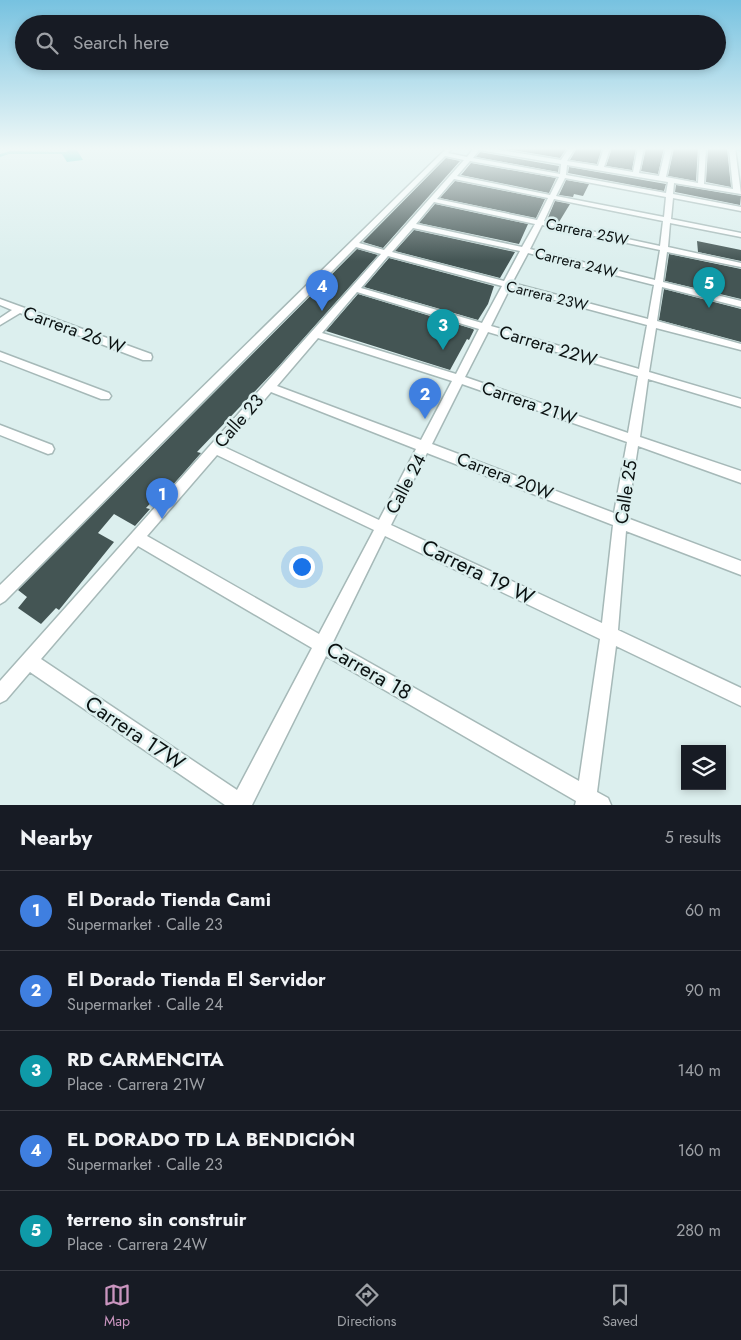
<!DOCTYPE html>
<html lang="en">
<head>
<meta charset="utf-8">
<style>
	body { margin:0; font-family:Jost,sans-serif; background:#242831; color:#f1f3f6 }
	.controls { position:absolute; right:15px; bottom:15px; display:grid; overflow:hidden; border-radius:0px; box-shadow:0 2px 8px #0003 }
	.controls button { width:45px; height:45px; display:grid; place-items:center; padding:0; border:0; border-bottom:1px solid #363941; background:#171b24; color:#f1f3f6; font:25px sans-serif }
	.you { position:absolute; left:301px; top:566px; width:18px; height:18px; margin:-12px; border:4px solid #fff; border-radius:50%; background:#1a73e8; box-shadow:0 0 0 8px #1a73e833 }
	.badge { display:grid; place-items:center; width:32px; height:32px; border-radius:50%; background:#ca95bf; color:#fff; font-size:16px; font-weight:700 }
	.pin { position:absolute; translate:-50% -41px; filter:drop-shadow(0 1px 2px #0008) }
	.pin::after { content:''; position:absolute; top:26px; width:18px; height:15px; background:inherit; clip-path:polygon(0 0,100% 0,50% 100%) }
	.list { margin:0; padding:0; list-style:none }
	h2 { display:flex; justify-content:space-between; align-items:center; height:65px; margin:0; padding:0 20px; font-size:21px }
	h2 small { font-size:16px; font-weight:400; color:#9ea1a6 }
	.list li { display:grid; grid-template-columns:32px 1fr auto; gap:15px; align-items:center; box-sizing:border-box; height:80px; padding:0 20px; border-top:1px solid #363941 }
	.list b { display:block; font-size:19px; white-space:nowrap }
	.list p { margin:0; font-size:16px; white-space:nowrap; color:#9ea1a6 }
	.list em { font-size:16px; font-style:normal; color:#9ea1a6 }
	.icon { flex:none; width:28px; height:28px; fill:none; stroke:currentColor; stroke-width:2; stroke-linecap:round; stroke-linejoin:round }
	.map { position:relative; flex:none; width:741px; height:805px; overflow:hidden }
	.search { position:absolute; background:#171b24; box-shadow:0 2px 8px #0003; left:15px; right:15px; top:15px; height:55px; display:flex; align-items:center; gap:12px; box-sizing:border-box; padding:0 18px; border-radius:28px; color:#9ea1a6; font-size:19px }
	.sheet { height:465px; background:#171b24 }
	nav { display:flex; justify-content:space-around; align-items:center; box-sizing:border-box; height:70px; border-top:1px solid #363941; background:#171b24; font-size:14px; color:#9ea1a6 }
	nav a { display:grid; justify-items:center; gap:2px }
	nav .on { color:#ca95bf }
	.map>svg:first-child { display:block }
</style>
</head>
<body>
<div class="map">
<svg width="741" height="805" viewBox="0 0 741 805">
	<rect width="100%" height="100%" fill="#dcefee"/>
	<path fill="#6dd7d3" d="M69,149L77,150L83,160L67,162L62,154H9L0,157V154L10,151L66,152Z"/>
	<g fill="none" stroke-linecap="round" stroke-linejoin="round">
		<path fill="#6dd7d3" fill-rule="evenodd" d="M728,148H741V152L729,149Z"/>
	</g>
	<path fill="#445554" d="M500,148H567L560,158Z
		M577,148H602L597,164L570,160Z
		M612,148H636L632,170L606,166Z
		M646,148H664L658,174L641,171Z
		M674,148H698L696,181L668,176Z
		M708,148H727L731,187L706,182Z
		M480,152L559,166L558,172L476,157Z
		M446,158L460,161L383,248L363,242Z
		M471,163L556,178L549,193L461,175Z
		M569,167L666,184L664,191L568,173Z
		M566,180L589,184L583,196L574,194L573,197L559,195Z
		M455,181L545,199L536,218L440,198Z
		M676,185L741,196L740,205L675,192Z
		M555,201L570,204L559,222L547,220Z
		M435,204L528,224L519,244L419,223Z
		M414,230L515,252L500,278L395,251Z
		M697,241L741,250V261L698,252Z
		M357,249L378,255L278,367L197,452L201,453L172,486L166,490L164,489L146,508L150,509L135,526L114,514L98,533L114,542L59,610L56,608L41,624L18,608L27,597L18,590Z
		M669,254L741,269V299L665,281Z
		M389,258L494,286L488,304L478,320L364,287Z
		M664,289L741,309V342L659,320Z
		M358,294L473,329L474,330L469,340L467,339L450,370L326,331Z"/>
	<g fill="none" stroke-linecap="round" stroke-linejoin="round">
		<defs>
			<path id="street" d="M447,148H453L448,153L467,157L474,148H488L561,160L569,148H575L567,161L598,166L604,148H610L604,167L633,172L638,148H644L639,173L659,176L666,148H672L666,177L698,183L700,148H706L704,184L733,189L729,148H735L741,194L674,183L673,194L741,207V211L673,198L671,219L741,233V237L670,223L668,247L741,263V267L667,252L663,282L741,301V307L662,287L657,321L741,344V350L656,328L649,372L741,399V407L648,379L640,437L741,471V483L638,446L627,518L741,561V575L626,531L618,630L741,688V706L616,646L597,792L608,798L611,805H575L576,801L326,656L252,805H225L30,672L6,700L0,703V681L381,254L356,247L5,601L0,604V585ZM479,150L561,164L560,174L473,158ZM445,156L464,160L384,250L359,243ZM470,161L559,177L550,195L457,176ZM567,165L668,182L666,193L566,175ZM565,178L666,197L664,217L556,196ZM454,179L548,198L537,220L437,199ZM554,199L663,221L660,246L544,221ZM434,202L535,224L522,247L416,224ZM542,225L660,250L655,280L530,249ZM413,228L520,251L504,281L392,252ZM528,253L654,285L648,319L512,283ZM388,256L502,286L482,323L361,288ZM510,288L647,325L639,369L491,326ZM357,292L479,329L456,374L322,333ZM488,332L638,376L628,433L465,377ZM318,338L452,381L421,440L277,386ZM462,384L627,442L614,513L432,444ZM271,392L416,449L379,520L224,447ZM427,453L613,525L602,623L391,525ZM217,455L374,530L319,634L147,536ZM385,536L600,639L579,781L333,642ZM138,546L312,648L237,790L41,659Z
				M0,299L151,354L152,357L151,360H143L20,313L0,325V318L12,310L0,305Z
				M0,352L109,393L111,396L109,399H101L0,360Z
				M0,425L52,445L54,449L52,453L48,454L0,435Z"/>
		</defs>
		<use href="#street" stroke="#a6b9b8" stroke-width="3"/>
		<use href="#street" fill="#fff" fill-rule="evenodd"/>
	</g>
	<linearGradient id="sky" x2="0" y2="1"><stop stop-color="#77c2e0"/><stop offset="0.57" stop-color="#eff8f7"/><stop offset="1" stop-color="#eff8f7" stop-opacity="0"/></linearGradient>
	<rect width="741" height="261" fill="url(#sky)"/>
	<g text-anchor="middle" stroke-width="5" stroke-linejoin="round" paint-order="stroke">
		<g font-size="15" fill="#0b1212" stroke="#dcefee">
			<text transform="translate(587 232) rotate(12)" y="5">Carrera 25W</text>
			<text transform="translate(576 263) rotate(14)" y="5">Carrera 24W</text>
			<text transform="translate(547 296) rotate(14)" y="5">Carrera 23W</text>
		</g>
		<g font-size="18" fill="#0b1212" stroke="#dcefee">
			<text transform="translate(74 330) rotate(20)" y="6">Carrera 26 W</text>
			<text transform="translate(548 346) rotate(17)" y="6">Carrera 22W</text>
			<text transform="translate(529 403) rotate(19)" y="6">Carrera 21W</text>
			<text transform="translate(239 421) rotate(-49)" y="6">Calle 23</text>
			<text transform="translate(505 476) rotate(21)" y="6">Carrera 20W</text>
			<text transform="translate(406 484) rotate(-62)" y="6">Calle 24</text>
			<text transform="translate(626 492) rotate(-81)" y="6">Calle 25</text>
		</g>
		<g font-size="21" fill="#0b1212" stroke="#dcefee">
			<text transform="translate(478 572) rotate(26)" y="7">Carrera 19 W</text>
			<text transform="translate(369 671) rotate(30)" y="7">Carrera 18</text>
			<text transform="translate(135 733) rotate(34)" y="7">Carrera 17W</text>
		</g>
	</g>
</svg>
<div class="controls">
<button><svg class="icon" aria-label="layers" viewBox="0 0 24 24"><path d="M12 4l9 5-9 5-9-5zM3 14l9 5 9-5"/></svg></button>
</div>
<div class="you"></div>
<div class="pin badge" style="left:162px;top:519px;background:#3f7fe0">1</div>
<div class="pin badge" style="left:425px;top:419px;background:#3f7fe0">2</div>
<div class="pin badge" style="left:443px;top:350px;background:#0f9aa8">3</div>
<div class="pin badge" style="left:322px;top:311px;background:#3f7fe0">4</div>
<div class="pin badge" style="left:709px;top:308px;background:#0f9aa8">5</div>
<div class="search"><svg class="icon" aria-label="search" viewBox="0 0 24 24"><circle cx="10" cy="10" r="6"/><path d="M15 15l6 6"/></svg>Search here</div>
</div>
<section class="sheet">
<h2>Nearby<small>5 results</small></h2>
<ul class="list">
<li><span class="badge" style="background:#3f7fe0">1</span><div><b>El Dorado Tienda Cami</b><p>Supermarket · Calle 23</p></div><em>60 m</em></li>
<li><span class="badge" style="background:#3f7fe0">2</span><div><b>El Dorado Tienda El Servidor</b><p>Supermarket · Calle 24</p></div><em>90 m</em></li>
<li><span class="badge" style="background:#0f9aa8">3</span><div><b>RD CARMENCITA</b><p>Place · Carrera 21W</p></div><em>140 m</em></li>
<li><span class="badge" style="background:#3f7fe0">4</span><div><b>EL DORADO TD LA BENDICIÓN</b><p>Supermarket · Calle 23</p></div><em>160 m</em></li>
<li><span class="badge" style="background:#0f9aa8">5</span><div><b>terreno sin construir</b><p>Place · Carrera 24W</p></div><em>280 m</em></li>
</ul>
</section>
<nav>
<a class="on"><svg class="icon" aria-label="map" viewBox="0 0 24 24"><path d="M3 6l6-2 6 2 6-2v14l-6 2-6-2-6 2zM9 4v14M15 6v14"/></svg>Map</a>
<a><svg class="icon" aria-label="directions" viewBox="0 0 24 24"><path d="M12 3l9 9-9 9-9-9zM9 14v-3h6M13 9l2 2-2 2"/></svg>Directions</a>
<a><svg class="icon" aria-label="saved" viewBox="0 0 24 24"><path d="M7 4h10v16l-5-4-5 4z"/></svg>Saved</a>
</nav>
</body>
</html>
